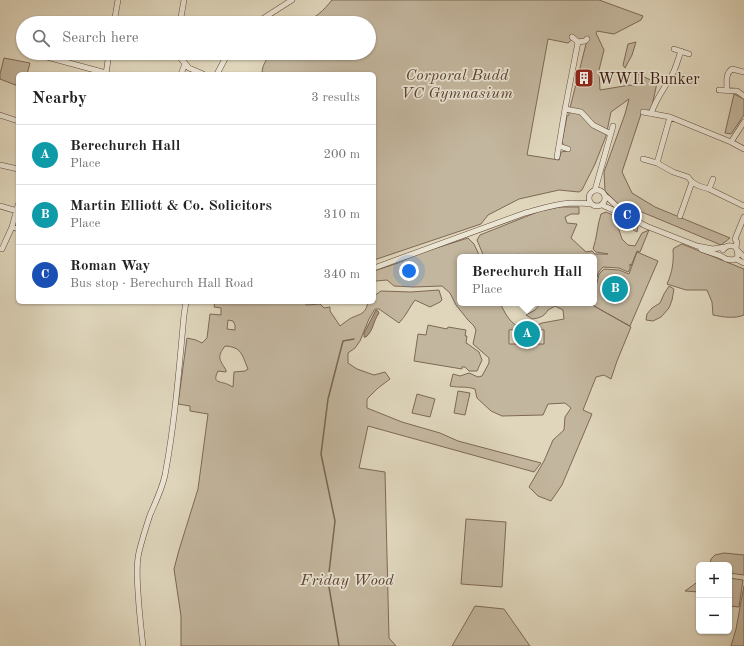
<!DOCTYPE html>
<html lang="en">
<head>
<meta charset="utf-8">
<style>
	body { margin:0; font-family:"Old Standard TT",serif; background:#f2f2f2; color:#222 }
	.controls { position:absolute; right:12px; bottom:12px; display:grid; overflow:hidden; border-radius:6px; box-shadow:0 1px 3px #0004 }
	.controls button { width:36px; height:36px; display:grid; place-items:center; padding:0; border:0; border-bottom:1px solid #e0e0e0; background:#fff; color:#222; font:20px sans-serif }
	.you { position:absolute; left:409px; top:271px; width:14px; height:14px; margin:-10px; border:3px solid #fff; border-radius:50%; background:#1a73e8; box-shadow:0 0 0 6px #1a73e833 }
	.badge { display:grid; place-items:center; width:26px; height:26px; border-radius:50%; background:#2563eb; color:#fff; font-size:13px; font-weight:700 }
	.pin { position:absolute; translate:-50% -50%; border:2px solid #fff; box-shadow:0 1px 4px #0006 }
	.popup { position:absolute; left:457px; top:254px; width:140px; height:52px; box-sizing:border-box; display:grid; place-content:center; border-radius:6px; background:#fff; filter:drop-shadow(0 1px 3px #0005); font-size:13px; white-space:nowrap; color:#767676 }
	.popup b { font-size:15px; color:#222 }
	.popup::after { content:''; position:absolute; left:50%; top:100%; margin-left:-8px; border:8px solid transparent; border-top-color:#fff }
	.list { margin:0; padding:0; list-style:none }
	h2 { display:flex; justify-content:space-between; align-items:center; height:52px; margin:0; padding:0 16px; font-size:17px }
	h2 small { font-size:13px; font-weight:400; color:#767676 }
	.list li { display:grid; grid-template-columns:26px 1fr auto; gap:12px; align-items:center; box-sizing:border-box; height:60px; padding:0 16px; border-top:1px solid #e0e0e0 }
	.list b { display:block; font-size:15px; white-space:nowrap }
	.list p { margin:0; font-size:13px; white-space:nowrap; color:#767676 }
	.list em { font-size:13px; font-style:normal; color:#767676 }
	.icon { flex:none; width:22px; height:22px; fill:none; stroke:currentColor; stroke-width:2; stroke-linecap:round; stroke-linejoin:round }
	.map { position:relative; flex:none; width:744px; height:646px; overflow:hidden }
	.search { position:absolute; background:#fff; box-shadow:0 1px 3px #0004; left:16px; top:16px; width:360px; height:44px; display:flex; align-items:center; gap:10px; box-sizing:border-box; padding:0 14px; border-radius:22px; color:#767676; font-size:15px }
	.panel { position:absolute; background:#fff; box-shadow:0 1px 3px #0004; left:16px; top:72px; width:360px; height:232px; border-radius:6px }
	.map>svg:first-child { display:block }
</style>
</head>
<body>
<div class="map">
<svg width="744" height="646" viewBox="0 0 744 646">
	<rect width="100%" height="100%" fill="#dfd6bc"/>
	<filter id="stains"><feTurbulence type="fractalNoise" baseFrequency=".005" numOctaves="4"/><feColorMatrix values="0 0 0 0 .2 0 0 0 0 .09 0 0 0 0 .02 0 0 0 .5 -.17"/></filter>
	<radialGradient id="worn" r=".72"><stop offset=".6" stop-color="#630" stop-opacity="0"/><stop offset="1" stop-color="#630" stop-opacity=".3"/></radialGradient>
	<path fill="#c3b69e" stroke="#7e6856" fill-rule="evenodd" d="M332,0H599L643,16L641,20L614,34L597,31L596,33L604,50L599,70L600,90L630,85L634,86L638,74L657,83L651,110L642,111L622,172L632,193L655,207L730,238L721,245L625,205L622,208L605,191L604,172L625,114L629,99L611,112L606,136L595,164L582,190L579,192L559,190L519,199L488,215L481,224L374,260V74H262C262,65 266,60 272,53H369V23H302C316,18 323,11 332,0ZM574,38L582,41L587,40L570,108L569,115L567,116L562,142L564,146L567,148V151L561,152L559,160L527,155L548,39L568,43Z
		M636,42L632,55L625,68L623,65L628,44Z
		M4,58L30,63L27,74H18V86L0,79V74Z
		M734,94L744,99V115L731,134L725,133Z
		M560,207H579V214H571L565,217L567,223L577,224L571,238L586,252L592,251L595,254H608L596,252L593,249C597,238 597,226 601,214L606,212L638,226L637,232L630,228L617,226L619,230L622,239L628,245L635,246L642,233L649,230L640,252L637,251L631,266L630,264V269L628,272L619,268L603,267L598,273L594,291V257H522L519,254L516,255L515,257H484L477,240L480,235L540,211Z
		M468,238L474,244L480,257H460V303H500C505,313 508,320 517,326L518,329L509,330V344H544V330L534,329L535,326L542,323L564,319L563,310L555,306L548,310C544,317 539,318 532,319L526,315L535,310L541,303H594V306L631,327L617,361L611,379L604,375L596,377L583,410L592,414L562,485L551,501L538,496L529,487L544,461L553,440L564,430L565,417L571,408L565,403L548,404L543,415L502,416L491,411L477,398L475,389C466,386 459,388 450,386L453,374L460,376L469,373L478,377L482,376L489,363V358L473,344L476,330L474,326L468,320L456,305L450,293L442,286L413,287L394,286L387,280L376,281L374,280V271L398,263L417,254Z
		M682,244L744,269V315C734,319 723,317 713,315L712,302L707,290H686L667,284C672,273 674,262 673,250L674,248Z
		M637,252L658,261L630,326L594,306L595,292L599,274L604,269L619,270L629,274Z
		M669,286L674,289L672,300L669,308L661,317L653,321L646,320L647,314L652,308L660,303L664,294Z
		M439,290L442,300L440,302L430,307L415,300C409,308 406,316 399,323L379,309H375L369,319L360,341L355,348L348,353V363L357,369L374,375L385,372L390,379L378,388L367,399V408L402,422L440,433L458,441L541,463L534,472L368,426L359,468L385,472L389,638L396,646H181V616L174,569L179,550L198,489L208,414L190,411V406L178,404L187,338L196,340L202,343L207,338L210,314L221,315V308L214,307L215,302H306V305L320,304L324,308L330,307V311L340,326C343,324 345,322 348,320C358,313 365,317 368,302H374V296L381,291L411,292ZM228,320L233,321L235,325V330L227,329ZM225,346C242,347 242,355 248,369L245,371L234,372L233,387C231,386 229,385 227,384C219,381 212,383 218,371L226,372V370C219,359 217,357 225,346Z
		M428,325L447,329L448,327L466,330L465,336H467L466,343L468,344L479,352L482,360L477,371H469L465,367H462V369L414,361L418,334L426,335Z
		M458,391L470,393L465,415L454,413Z
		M417,394L435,399L430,417L412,413Z
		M466,519L506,522L502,587L461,584Z
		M724,553L744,555V575L729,573V565H710L711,559L715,555Z
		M729,578L743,580L739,607L729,606Z
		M699,581V592L685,591Z
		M744,586V646H731L736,629Z
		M475,606L504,609L530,646H452Z"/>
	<path fill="#a79681" stroke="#7b6553" d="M376,310L378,311L379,313C373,321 374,330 366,337H364V333Z"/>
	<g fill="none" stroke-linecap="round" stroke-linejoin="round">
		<path stroke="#7b6553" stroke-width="1.5" d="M339,646L328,581L335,521L321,454L328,399L343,341L354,339"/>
		<defs>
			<path id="minor" d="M114,23L118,0
				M180,23L184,0
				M256,23L292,0
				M572,37L578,42
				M587,39L585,41L578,42L565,109L581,112L593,125L611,134
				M674,49L689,54
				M176,53L189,68L203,74
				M36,54L106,73
				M106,74L109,53
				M181,74L185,64
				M217,74L228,53
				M727,89C727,82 725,74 732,69L744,72
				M719,90L737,91L744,96
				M643,112L670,117L731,142L744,149
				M651,114C656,98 664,89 672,75C676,68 678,59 681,51
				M0,115L18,121
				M731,142L744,122
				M559,146L568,149
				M557,157L565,109
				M643,159L657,163L673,172L688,177L692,182L699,186L709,189L744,206
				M657,163L670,117
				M0,165L18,169
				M709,189L713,179
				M589 198a8 8 0 1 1 16 0a8 8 0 1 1-16 0Z
				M595,190L613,126
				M605,196L608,198L624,213
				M603,204L604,206L625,215L646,226L697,246L713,249L725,247
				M0,206L17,211
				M680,216L692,182
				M12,227L18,229
				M2,249L12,227L18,205
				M701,249C707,252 722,255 726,259L732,260L736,259L744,263
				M723,250C726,245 731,245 736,247
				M738,251L744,257
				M736,259L738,255L736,247L737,242L735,239L744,217
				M374,268L525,213C540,209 555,204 571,203C578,203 584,203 590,204
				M143,646C141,628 139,610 138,592C137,579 136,565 139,552C142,540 146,527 150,515C156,501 162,489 165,475C175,422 179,369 184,315L186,302"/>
		</defs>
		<use href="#minor" stroke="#634a3a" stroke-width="6"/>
		<use href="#minor" stroke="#eae4d3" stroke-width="5"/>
	</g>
	<defs>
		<symbol id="building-square" viewBox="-11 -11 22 22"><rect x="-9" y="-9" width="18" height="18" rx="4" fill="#8f2418" stroke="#eae4d3"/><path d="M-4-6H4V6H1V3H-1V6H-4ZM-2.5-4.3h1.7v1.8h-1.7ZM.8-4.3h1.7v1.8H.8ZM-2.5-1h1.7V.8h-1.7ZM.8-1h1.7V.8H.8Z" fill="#fff"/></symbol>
	</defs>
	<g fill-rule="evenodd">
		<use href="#building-square" x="573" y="67" width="22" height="22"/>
	</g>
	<g text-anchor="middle" stroke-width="3.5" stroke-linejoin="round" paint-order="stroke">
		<g font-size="16" font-style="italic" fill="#5c4232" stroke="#eae4d3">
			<text x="457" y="80">Corporal Budd<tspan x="457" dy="18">VC Gymnasium</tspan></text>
			<text x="347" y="585">Friday Wood</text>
		</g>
		<g font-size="16" fill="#3a1b0e" stroke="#eae4d3" text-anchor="start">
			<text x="598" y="84">WWII Bunker</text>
		</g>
	</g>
	<rect width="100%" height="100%" filter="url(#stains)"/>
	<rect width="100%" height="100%" fill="url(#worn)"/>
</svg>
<div class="controls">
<button>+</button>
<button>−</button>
</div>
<div class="you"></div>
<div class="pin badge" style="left:527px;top:334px;background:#0f9aa8">A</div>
<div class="popup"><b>Berechurch Hall</b>Place</div>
<div class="pin badge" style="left:615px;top:289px;background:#0f9aa8">B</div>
<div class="pin badge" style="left:627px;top:216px;background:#1a4fb4">C</div>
<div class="search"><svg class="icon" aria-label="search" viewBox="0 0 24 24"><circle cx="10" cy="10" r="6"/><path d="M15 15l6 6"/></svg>Search here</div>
<section class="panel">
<h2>Nearby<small>3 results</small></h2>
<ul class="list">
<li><span class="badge" style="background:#0f9aa8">A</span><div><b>Berechurch Hall</b><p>Place</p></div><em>200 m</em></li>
<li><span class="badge" style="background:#0f9aa8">B</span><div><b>Martin Elliott &amp; Co. Solicitors</b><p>Place</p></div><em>310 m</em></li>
<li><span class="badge" style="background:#1a4fb4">C</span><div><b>Roman Way</b><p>Bus stop · Berechurch Hall Road</p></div><em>340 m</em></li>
</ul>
</section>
</div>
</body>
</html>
